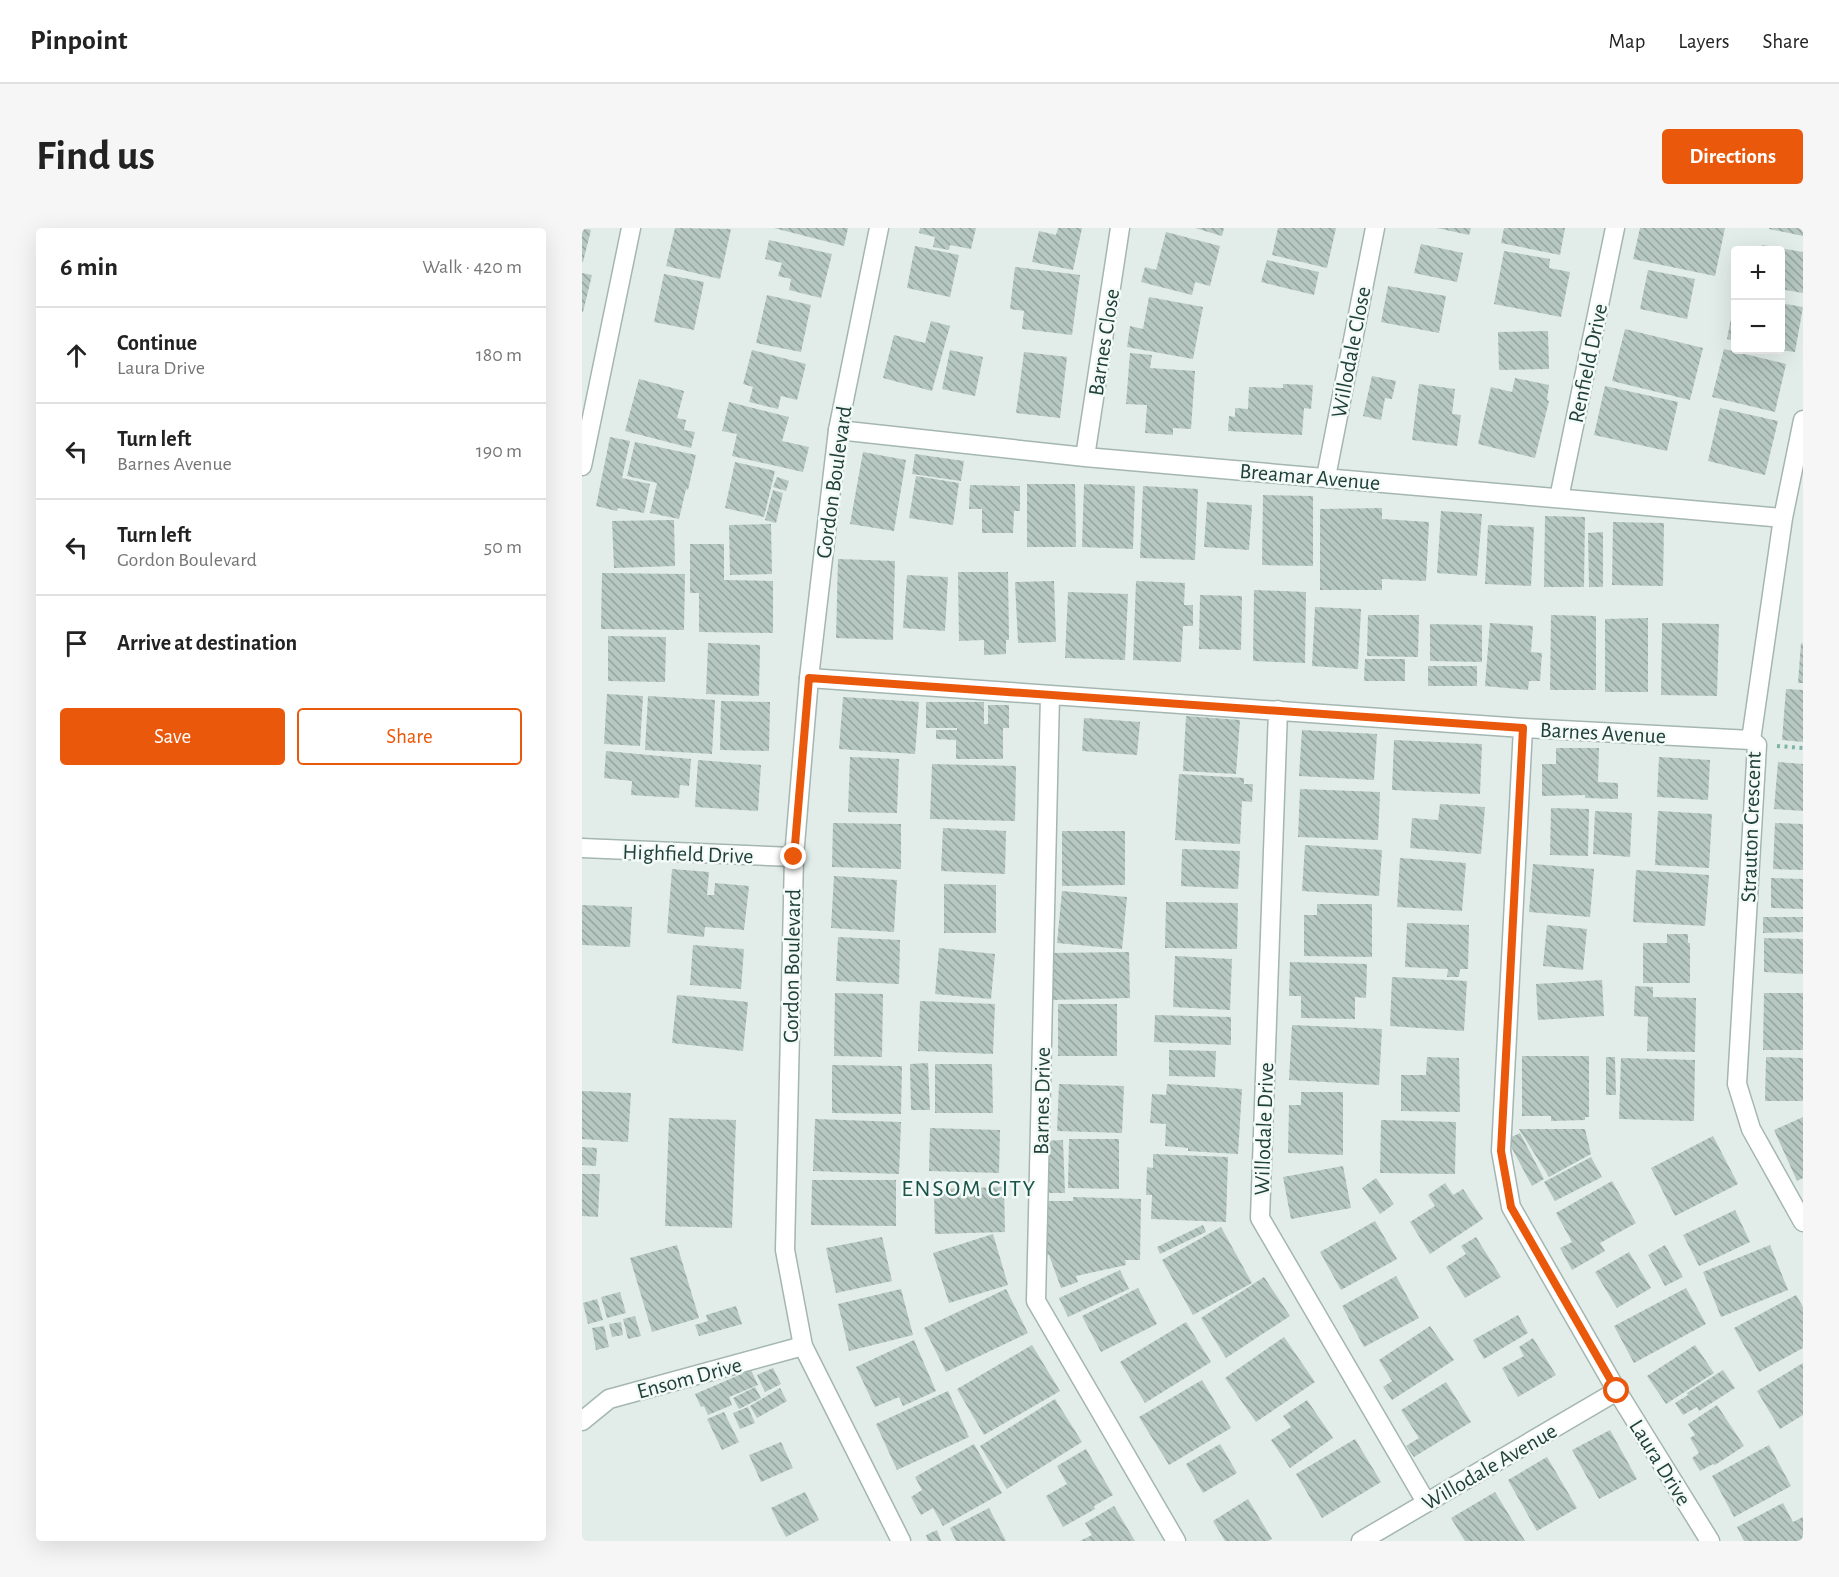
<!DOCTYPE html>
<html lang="en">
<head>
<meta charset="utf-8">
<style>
	body { margin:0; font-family:"Alegreya Sans",sans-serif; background:#f6f6f6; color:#222 }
	.controls { position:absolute; right:18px; top:18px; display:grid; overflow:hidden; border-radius:6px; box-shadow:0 6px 24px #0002 }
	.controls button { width:54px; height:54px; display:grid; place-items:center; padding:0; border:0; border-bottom:2px solid #e0e0e0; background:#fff; color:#222; font:30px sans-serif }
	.stop { position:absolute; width:18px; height:18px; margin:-14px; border:4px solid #ea580c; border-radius:50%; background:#fff }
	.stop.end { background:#ea580c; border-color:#fff; box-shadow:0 2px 6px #0008 }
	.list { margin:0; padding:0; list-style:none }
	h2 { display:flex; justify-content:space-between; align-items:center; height:78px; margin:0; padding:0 24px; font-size:26px }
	h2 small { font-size:20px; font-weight:400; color:#767676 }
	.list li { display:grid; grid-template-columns:39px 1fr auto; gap:18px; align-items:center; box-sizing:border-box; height:96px; padding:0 24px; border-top:2px solid #e0e0e0 }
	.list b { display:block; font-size:22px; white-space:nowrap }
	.list p { margin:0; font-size:20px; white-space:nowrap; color:#767676 }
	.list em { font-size:20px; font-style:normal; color:#767676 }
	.actions { display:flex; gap:12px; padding:18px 24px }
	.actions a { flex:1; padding:14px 0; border:2px solid #ea580c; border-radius:6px; text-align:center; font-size:21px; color:#ea580c }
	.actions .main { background:#ea580c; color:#fff }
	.icon { flex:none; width:33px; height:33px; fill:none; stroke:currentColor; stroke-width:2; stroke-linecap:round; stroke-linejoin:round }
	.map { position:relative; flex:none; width:1221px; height:1313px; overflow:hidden; border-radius:6px }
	header { display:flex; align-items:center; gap:36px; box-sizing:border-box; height:84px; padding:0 30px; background:#fff; border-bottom:2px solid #e0e0e0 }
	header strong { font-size:28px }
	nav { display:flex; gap:33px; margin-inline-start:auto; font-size:21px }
	.intro { display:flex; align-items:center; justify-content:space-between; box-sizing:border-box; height:144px; padding:0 36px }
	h1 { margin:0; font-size:42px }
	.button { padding:15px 27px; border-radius:6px; background:#ea580c; color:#fff; font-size:21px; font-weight:700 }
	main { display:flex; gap:36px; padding:0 36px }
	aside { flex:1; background:#fff; border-radius:6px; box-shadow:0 6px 24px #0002 }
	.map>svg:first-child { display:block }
</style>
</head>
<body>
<header>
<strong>Pinpoint</strong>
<nav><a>Map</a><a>Layers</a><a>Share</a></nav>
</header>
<div class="intro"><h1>Find us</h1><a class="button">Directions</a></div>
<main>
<aside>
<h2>6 min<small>Walk · 420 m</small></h2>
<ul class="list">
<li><svg class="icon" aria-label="ahead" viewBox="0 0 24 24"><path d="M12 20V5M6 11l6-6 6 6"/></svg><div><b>Continue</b><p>Laura Drive</p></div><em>180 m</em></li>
<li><svg class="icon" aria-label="left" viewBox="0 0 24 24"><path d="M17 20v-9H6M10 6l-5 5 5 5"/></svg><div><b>Turn left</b><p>Barnes Avenue</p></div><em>190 m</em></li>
<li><svg class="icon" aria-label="left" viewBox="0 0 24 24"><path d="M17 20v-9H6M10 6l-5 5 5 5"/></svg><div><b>Turn left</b><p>Gordon Boulevard</p></div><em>50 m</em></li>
<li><svg class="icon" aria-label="arrive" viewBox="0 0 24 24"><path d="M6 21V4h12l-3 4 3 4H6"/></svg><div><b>Arrive at destination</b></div></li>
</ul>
<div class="actions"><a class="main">Save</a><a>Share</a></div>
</aside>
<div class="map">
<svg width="1221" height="1313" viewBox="0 0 1221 1313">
	<defs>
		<pattern id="building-back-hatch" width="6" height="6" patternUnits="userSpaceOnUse" patternTransform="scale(1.5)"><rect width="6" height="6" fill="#b7c8c2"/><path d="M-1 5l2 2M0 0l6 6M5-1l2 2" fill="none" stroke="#94a49f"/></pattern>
	</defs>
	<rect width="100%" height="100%" fill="#e2ede9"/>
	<path fill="url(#building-back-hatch)" d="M0,0L9,2L1,34H0Z
		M93,0L149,1L138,51L84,38Z
		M192,0H266L262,18Z
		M338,0H394L389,21L368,17L367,22L351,19L353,9L337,5Z
		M476,0H500L491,42L450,34L457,3L474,7Z
		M613,0H642L640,8Z
		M696,0H754L745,40L690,27Z
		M855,0H889L887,7Z
		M922,0H983L978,27L919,15Z
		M1058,0H1143L1133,48L1051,31Z
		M1187,0H1221V8L1187,1Z
		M584,4L638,18L628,58L613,54L610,67L559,54L563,39L574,42Z
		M187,12L250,26L239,70L207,62L209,51L196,48L200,35L183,31Z
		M839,16L881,25L875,54L832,45Z
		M1180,17L1221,24V65L1198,61V22H1179Z
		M333,18L377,27L368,69L325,60Z
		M922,23L968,31L967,40L988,44L979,89L912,76Z
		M685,32L737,44L732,67L679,54Z
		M433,39L498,47L490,107L440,101L442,83L428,81Z
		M1066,42L1113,51L1105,91L1058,81Z
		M0,45L10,47L1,84H0Z
		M82,46L122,54L112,102L72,94Z
		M806,58L864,68L857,105L799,94Z
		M185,67L229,77L219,124L174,115Z
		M567,69L621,79L611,131L545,119L548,98L561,101Z
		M1152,75H1154V113L1145,111Z
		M1198,75L1221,79L1213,124L1198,122Z
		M349,93L368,98L350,163L301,150L312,107L343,115Z
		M1043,101L1121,120L1108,172L1030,153Z
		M966,103L967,141L917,142L916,104Z
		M1142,121L1204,136L1193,184L1130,169Z
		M170,122L224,136L215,172L199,168L196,181L167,174L171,159L161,156Z
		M368,122L401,129L393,168L360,161Z
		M442,124L485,129L478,190L434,185Z
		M548,125L570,127L568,140L613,143L609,201L591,200V207L563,205L565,177L544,176Z
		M790,148L814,153L810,171L803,170L799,192L781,188Z
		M933,150L967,157L965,172L967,173L953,230L896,216L909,159L930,164Z
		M57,151L102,163L95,190L104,192L102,202L113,204L109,220L43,203Z
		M701,156L731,157L729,181L722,180L720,207L646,203L647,188L653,189V180L666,181L667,159L701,160Z
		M837,156L873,161L870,186L879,187L875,218L830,212Z
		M1023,158L1096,174L1085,223L1012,207Z
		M147,174L207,189L200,213L227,219L221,244L150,228L155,206L140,203Z
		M1138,180L1196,193L1183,247L1126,233Z
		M28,209L48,213L40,250L68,256L62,285L36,280L35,283L14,278Z
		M53,214L114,227L106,262L104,261L97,291L68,285L75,255L45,248Z
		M281,224L324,232L312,303L268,296Z
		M333,226L382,233L379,253L330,246Z
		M153,234L193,243L182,289L143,280Z
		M334,248L377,255L371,297L327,290Z
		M195,249L207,253L204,263L191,259Z
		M445,256H493L494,319H445Z
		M502,256L553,258L551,321L500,319Z
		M388,257L438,258V283H432L431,305H400V281H387Z
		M561,258L616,261L613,332L558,330Z
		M191,262L201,265L194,295L183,292Z
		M681,267L731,268V338L680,337Z
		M625,274L670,277L667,322L622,319Z
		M800,280V291L847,294L844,353L800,351V362H738V281Z
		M859,283L900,286L895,348L855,345Z
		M963,288L1003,289L1002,359H962Z
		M92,292L93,338L32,340L30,293Z
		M1031,294L1082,295L1081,358L1030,357Z
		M189,296L190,346L148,347L147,297Z
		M906,297L952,299L949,358L903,356Z
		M1021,304V359H1007L1006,305Z
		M108,316H142V352L191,353V405L117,404V365H108Z
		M256,331L313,333L311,412L254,410Z
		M376,344H426L427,412H424V426L402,427V412L377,413Z
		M20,345L103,346L102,402L19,401Z
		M325,347L366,349L363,403L321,400Z
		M472,353L474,414L436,415L433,354Z
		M554,353L603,355L602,377H611V398H601L599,434L551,432Z
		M672,362L724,364L723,435L671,433Z
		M486,364L546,366L543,432L483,430Z
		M618,367L660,368L659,422L617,421Z
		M733,379L779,381L776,441L730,438Z
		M786,387H837L836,429L785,428Z
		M969,387L1014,388V462H968Z
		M1066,390V464H1023V391Z
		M908,395L951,398L949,424L960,425L958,453H947L946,462L903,458Z
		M1080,395L1137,396L1135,468L1079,467Z
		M848,396L900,397V434L848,433Z
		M26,408L84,409L83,454L26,453Z
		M126,415L178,417L177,468L124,466Z
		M1219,415L1221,416V455H1216Z
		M783,431H823V453H782Z
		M846,438H895V458H846Z
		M1204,461L1221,462V514L1200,512Z
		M25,466L61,468L58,518L22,516Z
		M66,468L133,472L130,526L63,522Z
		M261,469L337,474L333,526L257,521Z
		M139,473L188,474L187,523L138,522Z
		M344,474H402V496H406V477H427V500H421V531H374V512L354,511V502H375V500H344Z
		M604,488L658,492L654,546L601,543Z
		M502,490L558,494L555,527L500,523Z
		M720,502L795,506L792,552L717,548Z
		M812,512L900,516L898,566L810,562Z
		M974,520H1017L1016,554L1036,555V571L1003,570V567L960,568V536H974Z
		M24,523L109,531L107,558L98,557L97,570L49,567L50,553L22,550Z
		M268,529L317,531L315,585L266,584Z
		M1077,529L1128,532L1126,572L1075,569Z
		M116,532L179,537L176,583L113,579Z
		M1196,534L1221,536V583L1192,581Z
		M350,536L434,538L433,593L348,591Z
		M597,546L662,550V556H671L670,574L660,573L658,616L593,612Z
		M718,561L798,564L796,612L716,609Z
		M858,576L903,579L899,626L828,620L830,590L856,592Z
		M969,580L1007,581L1006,628L968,627Z
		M1013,583L1050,585L1048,629L1011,626Z
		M1076,583L1130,586L1127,640L1073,637Z
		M251,595L319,596V641L250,639Z
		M1193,595L1221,596V642L1191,641Z
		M361,600L424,603L423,646L359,643Z
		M480,603H543V657L480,658Z
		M723,617L800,622L797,668L720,663Z
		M600,621L658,623L656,661L599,658Z
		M818,630L884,635L880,683L815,679Z
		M951,636L1012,641L1008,689L947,684Z
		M90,641L127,644L125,667H132L133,655L167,658L162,702L123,699L122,709L85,705Z
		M1054,642L1127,647L1123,698L1051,694Z
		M252,648L315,652L312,704L249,700Z
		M1189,650L1221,651V681L1189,680Z
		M362,656L414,657V705H362Z
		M480,663L545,669L540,721L475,715Z
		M584,674L656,675L655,721L583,720Z
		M735,676H790V729L722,728V687H735Z
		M0,677L50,679L48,719L0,717Z
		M1181,689H1221V704L1181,705Z
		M825,695L887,697L886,741H878L877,749H865L866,741L823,739Z
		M965,697L1005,701L1001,742L961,738Z
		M1085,706H1106V715H1108V755H1061V715H1085Z
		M256,709L318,712L317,756L254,753Z
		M1182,710L1221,711V746L1182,744Z
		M111,717L162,721L159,761L108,757Z
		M357,720L413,726L409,771L353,766Z
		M547,724L548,770L469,772V725Z
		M593,728L650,731L648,782L591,779Z
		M708,734L785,736L784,770L773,769V791L719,790V768H707Z
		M810,749L885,753L882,803L808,798Z
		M1020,752L1022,788L956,792L954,756Z
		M1053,758L1071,759V769L1114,770L1113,824L1065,823L1066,789L1052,788Z
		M253,765L301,766L300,829L252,828Z
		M1182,765H1221V822H1181Z
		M95,767L166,774L161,823L90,815Z
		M338,773L413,776L411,826L336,823Z
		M476,776H535V828H476Z
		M573,787L649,789V817L572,814Z
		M710,797L800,801L797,857L707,852Z
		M587,822L634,823L633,849L587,848Z
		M940,828H1007V889H1003V892L969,893V888H940Z
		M845,829L877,830L878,884L819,883V847H844Z
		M1024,829H1033L1034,867H1024Z
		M1184,829L1221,830V873H1183Z
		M1039,830L1113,832L1112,893L1037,891Z
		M346,835L348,882H329L328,836Z
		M353,836H410L411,885H353Z
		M250,837L320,838L319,886L250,885Z
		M477,856L542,858L540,905L475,903Z
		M585,856L660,861L656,926L606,923V920L583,918L584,896L568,895L570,866L584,867Z
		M0,863L49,865L46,914L0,911Z
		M719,864H761V927L706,925L707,877H719Z
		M1221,889V950L1215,953L1192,902Z
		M87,890L154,892L150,1000L83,998Z
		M233,891L319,894L317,946L231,943Z
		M799,892L874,894L873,946L798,945Z
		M348,900L418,902L417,945L347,943Z
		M937,901H1003L1009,926L967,949Z
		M938,905L962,951L950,958L925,911Z
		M1131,908L1156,956L1093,988L1069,940Z
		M487,911H537V961L486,960Z
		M481,912L483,965H464L462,913Z
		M0,919L15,920L14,938L0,937Z
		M571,926L646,929L644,994L569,991L570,967H564L565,939L571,940Z
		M1009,929L1020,949L973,973L962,954Z
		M761,938L769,980L709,991L701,949Z
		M0,946H18L16,989L0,988Z
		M794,950L812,976L798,986L780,960Z
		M230,952H314V998L229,997Z
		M1030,953L1054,995L1018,1015L1023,1023L990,1042L978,1020L990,1014L974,985Z
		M863,955L871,967L881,961L901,991L848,1026L828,994L853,978L846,967Z
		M422,959L423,1004L353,1006L352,961Z
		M491,969L559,971L558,1032H543L544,1037L494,1048L496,1054L479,1060L467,1027H464L465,973H491Z
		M1153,982L1168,1014L1117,1038L1101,1007Z
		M793,993L815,1031L759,1062L738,1024Z
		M621,997L624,1004L578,1026L575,1019Z
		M639,999L670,1055L611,1087L580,1032Z
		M411,1006L426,1057L367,1075L351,1025Z
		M300,1009L310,1053L254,1065L244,1020Z
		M894,1009L919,1049L883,1070L864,1039L884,1026L879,1018Z
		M95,1017L117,1090L70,1104L48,1030Z
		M1083,1017L1101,1049L1083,1058L1066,1027Z
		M1188,1017L1206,1062L1139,1089L1121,1044Z
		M1047,1024L1069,1060L1035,1080L1013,1044Z
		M538,1042L547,1061L486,1089L477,1070Z
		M814,1048L837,1090L782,1119L760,1078Z
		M682,1049L708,1088L644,1130L619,1090Z
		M556,1060L575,1096L519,1124L500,1088Z
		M1104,1060L1124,1096L1052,1135L1032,1098Z
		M319,1061L331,1107L267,1123L256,1076Z
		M424,1061L446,1105L364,1144L342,1100Z
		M38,1064L44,1085L25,1090L19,1069Z
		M1214,1067L1221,1079V1120L1177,1144L1152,1100Z
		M15,1071L21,1092L6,1096L1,1075Z
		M154,1078L160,1096L117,1108L113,1097L126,1093L124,1087Z
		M936,1087L946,1105L902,1131L891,1112Z
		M53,1088L59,1108L46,1111L41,1091Z
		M39,1094L41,1107L30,1109L27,1096Z
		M604,1094L629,1134L563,1175L538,1134Z
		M22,1098L27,1119L14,1122L10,1100Z
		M848,1098L872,1132L810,1172L801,1159L810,1153L797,1132Z
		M702,1109L733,1154L674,1194L643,1150Z
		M951,1110L974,1147L936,1169L920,1140L942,1128L937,1119Z
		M332,1112L354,1163L321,1178L317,1169L293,1179L274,1139Z
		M450,1117L478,1163L402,1207L375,1161Z
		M1113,1117L1132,1145L1084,1176L1065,1148Z
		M1221,1135V1187L1198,1201L1175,1163Z
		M191,1140L199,1156L183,1164L175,1147Z
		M169,1142L176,1157L147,1169L150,1177L126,1187L122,1178L119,1179L113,1166Z
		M1141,1142L1153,1160L1117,1183L1115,1179L1101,1187L1093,1175L1106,1167L1105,1165Z
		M620,1152L649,1200L587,1237L557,1189Z
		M864,1154L889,1194L832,1229L824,1218L837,1210L819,1182Z
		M173,1159L179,1170L157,1181L151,1170Z
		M198,1160L205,1173L175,1190L168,1178Z
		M366,1163L387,1209L315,1242L294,1196Z
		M473,1171L500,1214L425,1261L398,1218Z
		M725,1172L751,1210L708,1240L689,1212L709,1199L701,1188Z
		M1135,1177L1162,1218L1133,1237L1131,1236L1118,1243L1110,1230L1117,1225L1108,1210L1113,1207L1106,1196Z
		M166,1179L173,1195L158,1201L151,1185Z
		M142,1184L157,1214L140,1222L125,1191Z
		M1028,1202L1055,1251L1017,1271L990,1222Z
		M773,1211L799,1254L740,1290L714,1246Z
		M199,1214L211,1240L179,1254L167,1227Z
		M392,1216L420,1265L361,1298L351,1280L339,1287L329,1269L340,1262L333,1249Z
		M638,1216L655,1245L621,1265L604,1236Z
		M1187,1217L1209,1258L1152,1289L1130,1248Z
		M504,1221L531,1267L512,1278L513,1281L481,1299L464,1268L485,1256L475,1238Z
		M965,1229L995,1280L955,1303L926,1252Z
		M223,1264L237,1292L204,1309L189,1280Z
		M913,1264L943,1313H883L869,1290Z
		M666,1271L690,1311L686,1313H643L631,1293Z
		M1201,1275L1211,1294L1221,1289V1313H1162L1155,1299Z
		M532,1278L553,1313H498L510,1307L503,1295Z
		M407,1280L424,1313H374L368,1300Z
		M355,1302L359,1313H346L344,1307Z"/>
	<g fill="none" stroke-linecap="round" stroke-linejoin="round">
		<defs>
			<path id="minor" d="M1221,192L1201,290L1169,512L1175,517L1155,856L1169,901L1221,994
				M256,202L503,229L1201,290
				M503,229L538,0
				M0,238L49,0
				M744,249L793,0
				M977,270L1033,0
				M227,450L941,500L1169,512
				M468,467L454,1073L594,1313
				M696,482L678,990L844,1274
				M941,500L919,923L929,979L1035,1163L1128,1313
				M0,620L212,629
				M0,1193L27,1171L221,1118
				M779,1313L1035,1163"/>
			<path id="tertiary" d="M297,0L256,202L227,450L212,629L203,1022L221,1118L319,1313"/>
		</defs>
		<use href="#minor" stroke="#a4b6b1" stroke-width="21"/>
		<use href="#tertiary" stroke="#a4b6b1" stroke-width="21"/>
		<path stroke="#80b4a6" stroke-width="4" stroke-dasharray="3 4.5" stroke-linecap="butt" d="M1195,518L1221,520"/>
		<use href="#minor" stroke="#fff" stroke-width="18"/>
		<use href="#tertiary" stroke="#fff" stroke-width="18"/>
	</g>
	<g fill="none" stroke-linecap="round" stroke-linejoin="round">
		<path stroke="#ea580c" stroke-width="8" d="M212,629L227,450L941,500L919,923L929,979L1035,1163"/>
	</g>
	<g text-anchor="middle" stroke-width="5" stroke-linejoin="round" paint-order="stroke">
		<g font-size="22" fill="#204039" stroke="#f3faf7">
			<text transform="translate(521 114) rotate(-81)" y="8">Barnes Close</text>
			<text transform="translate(768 124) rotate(-79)" y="8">Willodale Close</text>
			<text transform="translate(1005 135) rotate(-78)" y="8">Renfield Drive</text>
			<text transform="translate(728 248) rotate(5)" y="8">Breamar Avenue</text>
			<text transform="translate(251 254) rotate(-82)" y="8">Gordon Boulevard</text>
			<text transform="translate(1021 504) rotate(3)" y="8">Barnes Avenue</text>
			<text transform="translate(1168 599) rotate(-88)" y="8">Strauton Crescent</text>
			<text transform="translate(106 625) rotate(2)" y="8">Highfield Drive</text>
			<text transform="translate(209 738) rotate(-89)" y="8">Gordon Boulevard</text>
			<text transform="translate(459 873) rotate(-89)" y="8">Barnes Drive</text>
			<text transform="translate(681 901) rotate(-88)" y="8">Willodale Drive</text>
			<text transform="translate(107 1149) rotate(-15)" y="8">Ensom Drive</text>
			<text transform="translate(1079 1234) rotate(58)" y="8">Laura Drive</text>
			<text transform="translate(907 1238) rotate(-30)" y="8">Willodale Avenue</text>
		</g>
		<g font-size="24" letter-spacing="1.5" fill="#1b5449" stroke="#f3faf7">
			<text x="387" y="968">ENSOM CITY</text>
		</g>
	</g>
</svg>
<div class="controls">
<button>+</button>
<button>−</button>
</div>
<div class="stop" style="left:1035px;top:1163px"></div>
<div class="stop end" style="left:212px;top:629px"></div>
</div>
</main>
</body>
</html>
